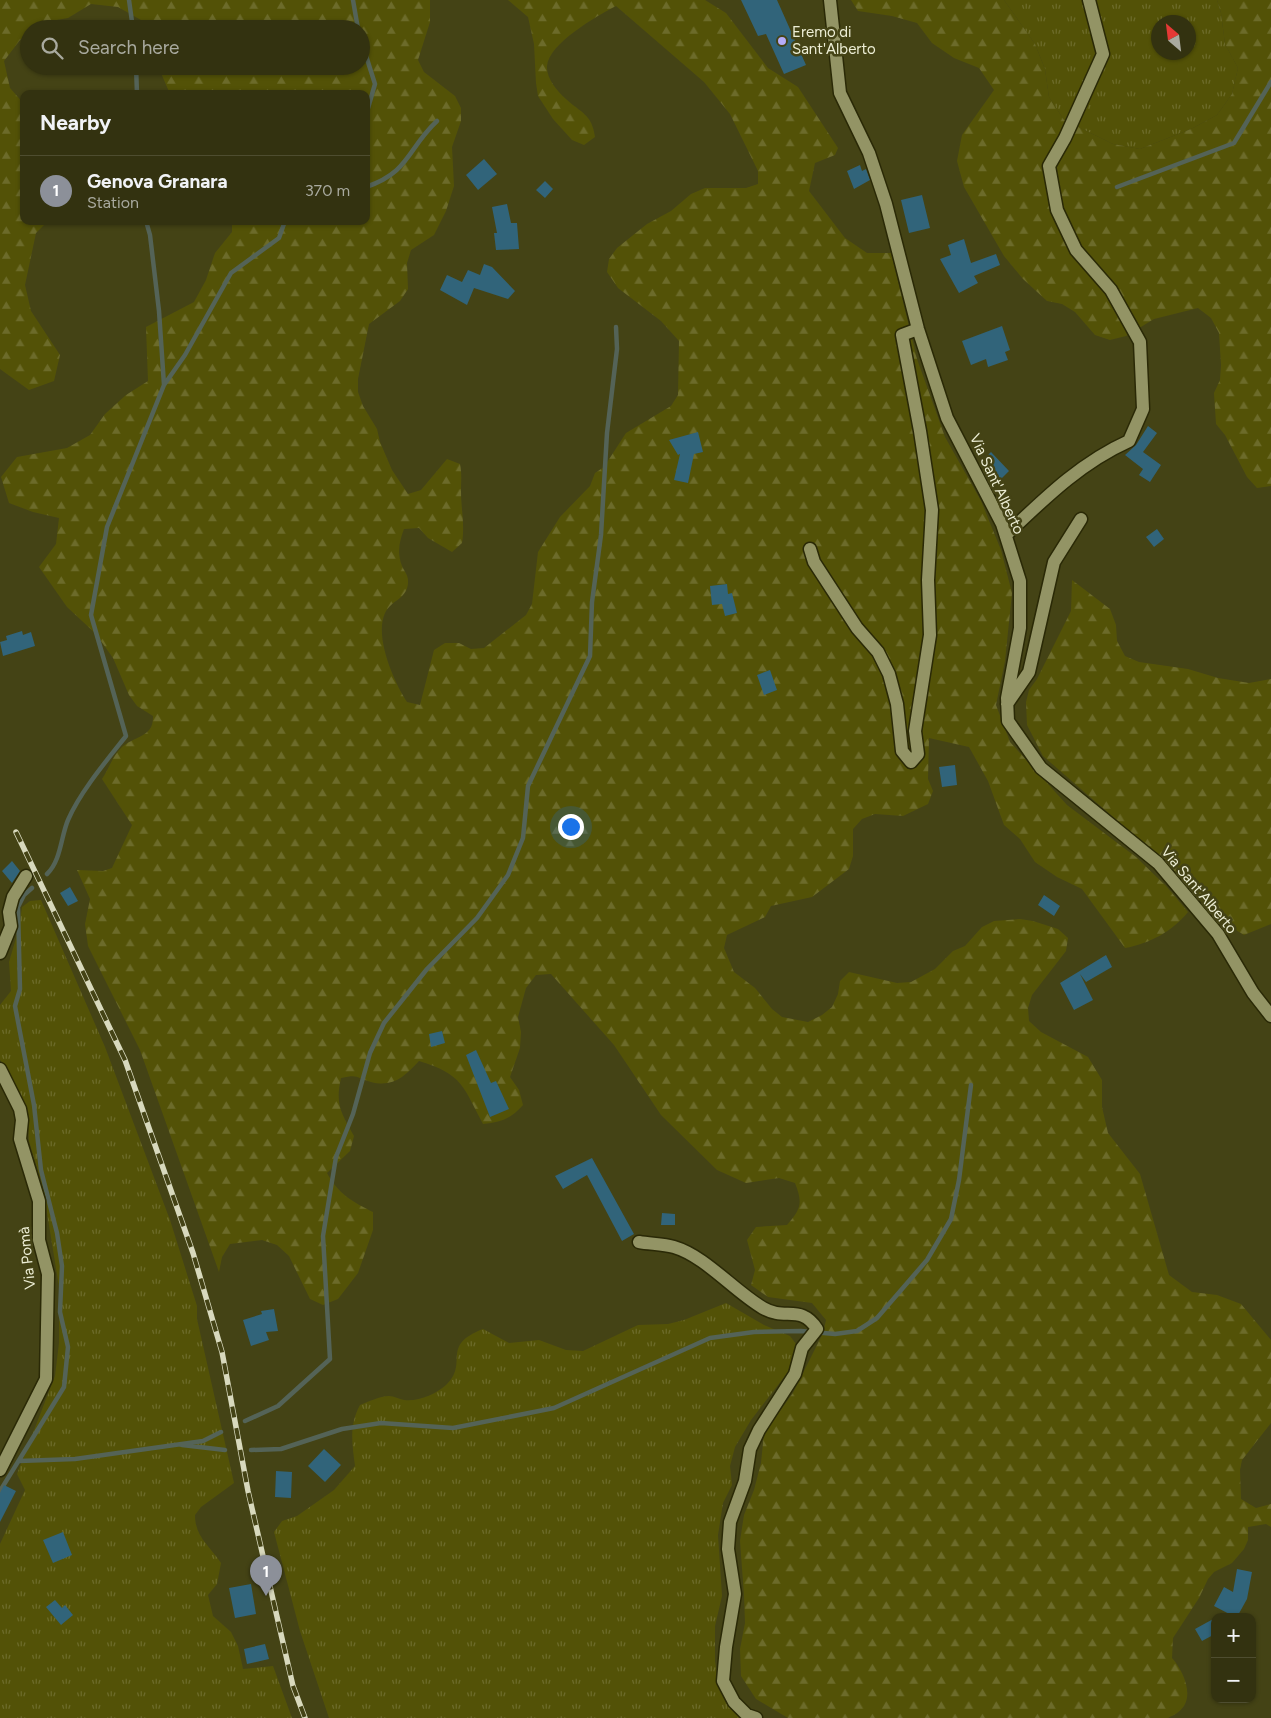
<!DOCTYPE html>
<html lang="en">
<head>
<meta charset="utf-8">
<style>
	body { margin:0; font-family:Figtree,sans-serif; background:#3e3e1e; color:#f1f3f6 }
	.controls { position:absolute; right:15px; bottom:15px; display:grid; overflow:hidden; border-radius:10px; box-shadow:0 1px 4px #0004 }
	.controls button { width:45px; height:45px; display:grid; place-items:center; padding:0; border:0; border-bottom:1px solid #4e4d30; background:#333210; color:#f1f3f6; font:25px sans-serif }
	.compass { position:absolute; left:1151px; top:15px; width:45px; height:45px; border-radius:50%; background:#333210; box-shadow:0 1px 4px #0004; rotate:332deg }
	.you { position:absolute; left:570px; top:826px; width:18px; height:18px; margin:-12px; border:4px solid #fff; border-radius:50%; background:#1a73e8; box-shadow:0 0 0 8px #1a73e833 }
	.badge { display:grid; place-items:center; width:32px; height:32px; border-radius:50%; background:#8c9099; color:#fff; font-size:16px; font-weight:700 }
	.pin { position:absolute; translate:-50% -41px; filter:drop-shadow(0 1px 2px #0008) }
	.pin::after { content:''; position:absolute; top:26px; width:18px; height:15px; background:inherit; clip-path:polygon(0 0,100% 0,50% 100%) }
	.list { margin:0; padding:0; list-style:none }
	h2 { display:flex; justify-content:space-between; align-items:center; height:65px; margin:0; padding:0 20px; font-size:21px }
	h2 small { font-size:16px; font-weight:400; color:#a9aa9f }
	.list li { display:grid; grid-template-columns:32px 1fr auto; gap:15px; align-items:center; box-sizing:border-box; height:70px; padding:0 20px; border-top:1px solid #4e4d30 }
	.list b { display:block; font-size:19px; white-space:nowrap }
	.list p { margin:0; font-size:16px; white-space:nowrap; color:#a9aa9f }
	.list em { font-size:16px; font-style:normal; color:#a9aa9f }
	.icon { flex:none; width:28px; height:28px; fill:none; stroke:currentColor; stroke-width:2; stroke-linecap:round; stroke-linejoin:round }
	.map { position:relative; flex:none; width:1271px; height:1718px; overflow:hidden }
	.search { position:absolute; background:#333210; box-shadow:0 1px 4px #0004; left:20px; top:20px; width:350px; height:55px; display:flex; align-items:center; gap:12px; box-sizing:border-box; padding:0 18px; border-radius:28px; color:#a9aa9f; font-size:19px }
	.panel { position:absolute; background:#333210; box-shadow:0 1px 4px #0004; left:20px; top:90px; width:350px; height:135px; border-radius:10px }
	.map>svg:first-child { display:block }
</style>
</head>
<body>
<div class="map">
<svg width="1271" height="1718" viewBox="0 0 1271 1718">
	<defs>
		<pattern id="grass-tufts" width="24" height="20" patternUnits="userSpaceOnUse" patternTransform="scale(1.25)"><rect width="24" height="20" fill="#535207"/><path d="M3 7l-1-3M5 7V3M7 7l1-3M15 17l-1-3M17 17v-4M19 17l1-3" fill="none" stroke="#6c6b2a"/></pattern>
		<pattern id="forest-firs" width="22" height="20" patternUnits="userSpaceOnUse" patternTransform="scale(1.25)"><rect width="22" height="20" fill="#535207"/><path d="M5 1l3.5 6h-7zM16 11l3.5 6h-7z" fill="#6c6b2a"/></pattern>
	</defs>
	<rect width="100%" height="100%" fill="#444315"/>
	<path fill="url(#grass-tufts)" fill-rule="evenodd" d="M1004,0H1217L1221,13L1225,44L1238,68L1232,94L1217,115L1191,129L1140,149L1113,144L1064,120L1049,97L1045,69L1035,44ZM1158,22H1188V52H1158Z
		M41,900L105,1047L170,1220L197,1306V1319L234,1483L201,1507L195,1515C195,1537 209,1545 221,1563L217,1584L208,1595L213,1616L231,1632L238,1646L243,1669L273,1666L292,1718H0V1544L25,1490L17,1474L55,1376L59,1343V1287L43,1188L29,1141L28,1118L9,1072L0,1060V1005L11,991L9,962L19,928L22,907L30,901Z
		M726,1303L764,1325L790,1336L796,1344L788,1372L751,1420L735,1447L730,1466L732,1485L723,1503L718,1535L722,1596L715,1626V1661L719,1688L727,1704L740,1718H329L300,1631L274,1532L282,1521L297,1516L334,1490L355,1466C352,1443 349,1425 360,1405C368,1402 380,1396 389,1396C394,1396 399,1399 404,1400C418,1402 436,1394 446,1385C470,1363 439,1346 483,1329L509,1343L539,1340L566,1350L583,1351L638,1325L668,1324L684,1320Z"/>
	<path fill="url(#forest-firs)" d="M0,0H430V22L418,60L424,72L455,96L461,108V121L452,147L454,186L446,211L434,235L411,250L407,263L408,289L400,301L369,324L358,379V392L363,406L377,429L380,442L392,470L408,494L421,490L447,459L460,464C462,474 461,481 461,491C461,509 465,525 462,543L452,552L428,538L419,528L404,529C399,542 397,553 402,566C404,571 408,575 408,580C409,599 392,599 385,613C374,637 394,682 407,702L420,705L434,650L445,643H459L471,649L484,648L526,615L532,604L538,552L560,517L590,486L595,473L604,467L626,433L671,406L678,395L679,341L661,321L618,288L607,272L609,259L617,248L647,224L671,211L691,194L705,188H746L758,184V171L730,114L704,82L616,6C597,16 549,43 547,66C546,78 557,91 566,99C581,113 592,114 595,137L584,145L572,140L553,119L538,96L536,83L534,44L528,17L508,0H705L726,13L768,68L798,87L838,148L835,155L815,163L809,191L845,238L867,253H891L917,359L945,437L981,501L1001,550L1012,593L1005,661L996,705L1010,742L1067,805L1136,857L1166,886L1188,912C1173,931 1149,944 1125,948L1082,889L1057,877L1035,862L1020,839L1004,825L988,781L969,747L929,738L928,779L933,791L928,804L903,816L875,814L862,819L853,829V856L849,869L812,897L771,906L765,917L727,935L724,948L734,972L755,988L772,1009L782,1017L808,1022L822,1015L832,1007L838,994L840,981L849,972L897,983L911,982L935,969L953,951L965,946L982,927L994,921L1020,919L1033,921L1058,929L1068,938L1066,951L1032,995L1028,1008L1029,1021L1041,1032L1088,1057L1102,1080V1107L1108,1133L1140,1174L1169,1275L1192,1292L1217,1295L1241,1304L1271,1340V1423L1242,1460L1240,1470L1241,1499L1256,1508L1271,1504V1527L1266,1524L1248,1527V1540L1244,1549L1232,1563L1214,1572L1208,1579L1199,1598L1173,1638L1172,1658C1182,1669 1193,1692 1184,1706C1180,1712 1174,1715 1168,1718H788L756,1699L741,1676L740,1649L745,1623L744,1595L740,1541L744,1515L754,1490L761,1463L764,1433L793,1393L823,1333L826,1320L812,1303L768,1297L751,1285L755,1270L747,1240L756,1227L787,1225C801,1209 803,1203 795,1183L779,1178L746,1183L717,1170L661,1115L614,1045L551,974L536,975L526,988L518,1017L521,1032L520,1048L510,1077L519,1090L523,1105C511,1119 501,1122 483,1124C463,1087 463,1074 419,1061C405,1076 393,1088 371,1082C355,1078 360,1074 341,1078C335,1104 341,1113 354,1136L350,1151L327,1173C338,1194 353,1202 373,1212V1230L358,1273L338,1299L323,1305L310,1299L289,1256L277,1245L262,1240L230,1244L222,1257L219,1272L140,1050L88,946L85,924L90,899L77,870L103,871L112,868L132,825L102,779C108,770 113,756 121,748C133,736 154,738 153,716L137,706L129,695L113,658L96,634L67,607L39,567L56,544L59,518L33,512L9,503L1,477L17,457L67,448L90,435L105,414L126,395L148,381L146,327L194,302L206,280L215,253L232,232V221H366V94H170L158,66H361V29H145L141,20L118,7L91,4L68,18L40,23L33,29H29V32L20,40L4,61L10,88L24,104V221H48L36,233L25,285L31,311L60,355L54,381L29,390L0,369Z
		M851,0H1004L1035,44L1045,69L1049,97L1064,120L1113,144L1140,149L1191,129L1217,115L1232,94L1238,68L1225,44L1221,13L1217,0H1271V486L1257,488L1247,477L1225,435L1216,424L1214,393L1220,380L1221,365L1219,333L1211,318L1198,308L1154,319L1126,336L1110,340L1095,335L1075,312L1062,304L1047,301L1023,279L1004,256L964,187L957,161L962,135L994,90L979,68L954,58L932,43L917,23L892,16L858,11Z
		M1072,580L1110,609L1116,625L1117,641L1125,656L1139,662L1188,669L1218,678L1249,683L1271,679V924L1244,935L1221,921L1165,862L1043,756L1027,725L1026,702L1029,690L1037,679L1071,611Z"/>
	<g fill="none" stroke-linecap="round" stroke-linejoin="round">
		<path stroke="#546357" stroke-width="4.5" d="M129,0L133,29
			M353,0L358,29
			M361,40L375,84L366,115
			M136,66L137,94
			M366,187C410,172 407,149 437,121
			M1117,187L1234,143L1271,82
			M146,221L150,235L159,311L164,385
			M47,874C61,861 61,836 68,820C80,792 107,760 126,736L91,615L107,527L164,385L185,355L231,273L279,238L285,221
			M245,1421L278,1406L330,1359L323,1236L336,1157L353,1114L370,1053L384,1023L427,969L477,918L508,875L523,838L528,786L590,656L592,602L601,535L607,433L617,349L616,327
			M182,1445L225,1450
			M251,1450L281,1449L342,1429L381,1423L453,1428L554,1408L710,1338L754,1332L801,1331L835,1334L857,1331L877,1318L927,1260L951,1219L959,1180L971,1085
			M19,1461L75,1459L203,1441L221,1432
			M0,1491L64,1387L68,1347L60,1312L62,1266L57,1233L41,1170L34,1105L15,1006L20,989L18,907L24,895L32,888"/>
	</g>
	<path fill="#31647a" d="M741,0H777L806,65L784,74L766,34L758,36Z
		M484,159L497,174L478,190L466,175Z
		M860,165L862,171L866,169L870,180L854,189L847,171Z
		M545,181L553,189L545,198L536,190Z
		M922,195L930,228L909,233L901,200Z
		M507,204L511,223H517L519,249L496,250L494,233H497L492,207Z
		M964,239L971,263L996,254L1000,265L974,276L978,283L959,293L940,259L951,255L948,245Z
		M484,264L492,267L515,291L508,299L474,288L467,305L440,290L447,275L462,282L468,270L480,275Z
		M1002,326L1010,350L1005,352L1008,360L988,367L986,359L971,365L962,341Z
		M1148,426L1157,433L1143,452L1161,465L1150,482L1139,475L1143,469L1125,455L1136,445Z
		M698,432L703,452L694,454L688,483L674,480L680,454L678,455L669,440Z
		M991,452L1009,471L1001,479L983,460Z
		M1157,529L1164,539L1154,547L1146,537Z
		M727,584L728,594L732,593L737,613L725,616L722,604L712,605L710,586Z
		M22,631L23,635L31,632L35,646L3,656L0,642L7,640L6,636Z
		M770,670L777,690L764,695L757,675Z
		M955,765L957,785L942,787L939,767Z
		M12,861L20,871L12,883L2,871Z
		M70,887L78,901L68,906L60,893Z
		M1044,895L1060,906L1054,916L1038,905Z
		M1106,955L1112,967L1086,982L1080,974L1093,1000L1074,1010L1060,983Z
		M442,1031L445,1043L431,1047L429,1034Z
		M476,1050L491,1083L496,1081L509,1109L490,1117L466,1055Z
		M592,1158L634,1234L622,1241L587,1175L563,1189L555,1176Z
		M662,1213L675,1214V1225H661Z
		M274,1309L278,1331L266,1332L269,1340L251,1346L243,1320L262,1314L261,1311Z
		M324,1449L341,1465L325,1482L308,1466Z
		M276,1471L292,1472L291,1498L275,1497Z
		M4,1485L16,1491L0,1522V1493Z
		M63,1532L72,1555L53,1563L43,1540Z
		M1237,1569L1252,1572L1247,1599L1237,1617H1235L1214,1606L1224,1587L1233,1592Z
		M251,1584L256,1614L235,1618L229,1588Z
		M55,1600L62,1608L65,1605L73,1615L61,1625L46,1607Z
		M1215,1618V1634L1202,1641L1195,1629Z
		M265,1644L269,1659L247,1664L244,1649Z"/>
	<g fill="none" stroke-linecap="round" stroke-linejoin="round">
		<defs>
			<path id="minor" d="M830,0L840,93L869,153L886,204L918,329L947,418L1002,524L1020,581V628L1007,698L1008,721L1041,768L1158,863L1218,934L1253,993L1271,1016
				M1006,535C1044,499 1080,463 1129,441L1143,409L1140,342L1111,290L1076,250L1057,210L1049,166L1065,138L1103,54L1089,0
				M810,549L814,562L857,628L878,652L889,674L897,704L902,751L911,762L918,754L915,731L930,635L928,580L932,510L920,431L902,335L918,329
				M1007,704L1029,672L1054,562L1081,519
				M0,953L11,926L9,912L13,897L26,876
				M0,1069L20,1109L22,1120L20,1139L39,1201V1240L48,1274L46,1379L0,1470
				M639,1242C650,1244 663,1244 674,1247C705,1256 734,1291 763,1308C785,1321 801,1304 817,1329L802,1348L795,1374L759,1430L750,1449L745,1481L730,1522L728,1549L735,1594L726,1647L723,1681L734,1702L747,1715L756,1718"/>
		</defs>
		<use href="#minor" stroke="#2a2906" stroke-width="15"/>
		<use href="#minor" stroke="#939465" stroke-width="12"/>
		<defs>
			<path id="rail" d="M16,832L125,1060L193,1253L222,1352L248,1491L293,1686L305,1718"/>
		</defs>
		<use href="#rail" stroke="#d8d9bd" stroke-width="5.5"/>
		<use href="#rail" stroke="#444315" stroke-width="4" stroke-dasharray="11" stroke-linecap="butt"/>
	</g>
	<circle fill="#b5acf8" stroke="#444315" stroke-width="2" cx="782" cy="41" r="5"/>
	<g text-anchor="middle" stroke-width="5" stroke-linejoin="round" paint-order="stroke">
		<g font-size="15" fill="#edeed5" stroke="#444315" text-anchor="start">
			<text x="792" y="37">Eremo di<tspan x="792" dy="17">Sant'Alberto</tspan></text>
		</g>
		<g font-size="15" fill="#edeed5" stroke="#444315">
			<text transform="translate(997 484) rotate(65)" y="5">Via Sant'Alberto</text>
			<text transform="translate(1199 890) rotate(50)" y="5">Via Sant'Alberto</text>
			<text transform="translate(27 1258) rotate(-96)" y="5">Via Pomà</text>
		</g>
	</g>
</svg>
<div class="controls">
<button>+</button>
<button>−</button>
</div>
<svg class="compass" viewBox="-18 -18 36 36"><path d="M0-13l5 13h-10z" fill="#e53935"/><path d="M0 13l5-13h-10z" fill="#a9aa9f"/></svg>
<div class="you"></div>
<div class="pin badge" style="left:266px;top:1596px">1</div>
<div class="search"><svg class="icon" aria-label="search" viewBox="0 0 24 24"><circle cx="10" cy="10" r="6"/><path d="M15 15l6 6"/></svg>Search here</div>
<section class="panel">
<h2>Nearby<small></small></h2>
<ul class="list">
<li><span class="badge">1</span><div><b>Genova Granara</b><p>Station</p></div><em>370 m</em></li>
</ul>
</section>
</div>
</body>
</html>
